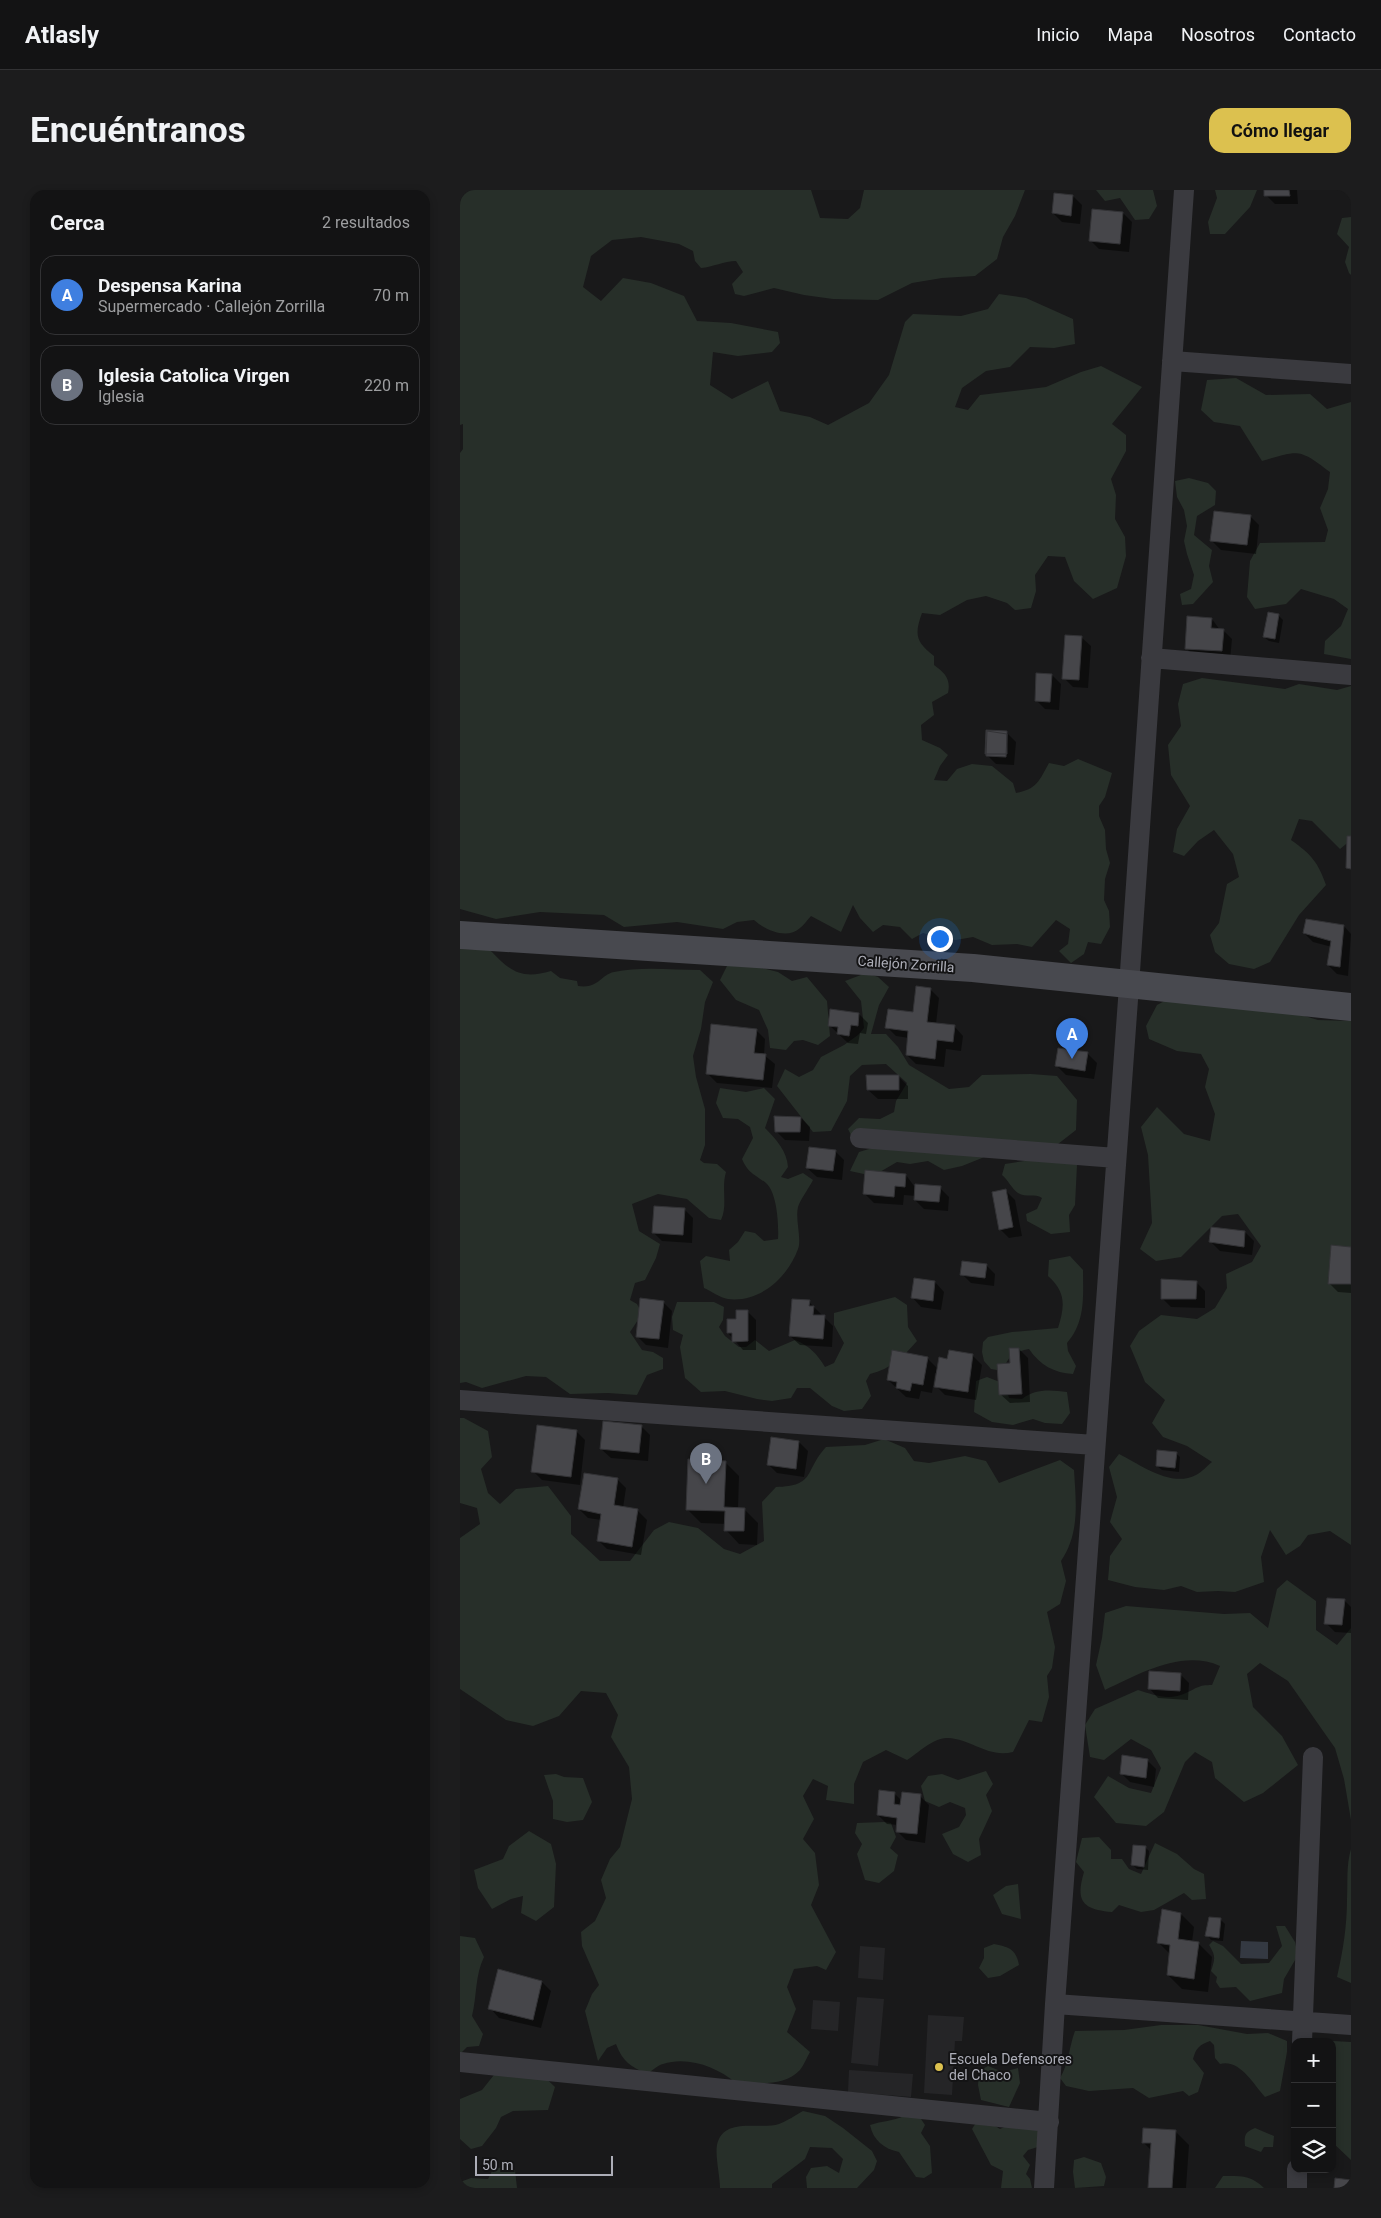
<!DOCTYPE html>
<html lang="es">
<head>
<meta charset="utf-8">
<style>
	body { margin:0; font-family:Roboto,sans-serif; background:#1c1c1d; color:#f1f3f6 }
	.controls { position:absolute; right:15px; bottom:15px; display:grid; overflow:hidden; border-radius:10px; box-shadow:0 2px 8px #0003 }
	.controls button { width:45px; height:45px; display:grid; place-items:center; padding:0; border:0; border-bottom:1px solid #323234; background:#131314; color:#f1f3f6; font:25px sans-serif }
	.scale { position:absolute; left:15px; bottom:12px; width:138px; box-sizing:border-box; padding-left:5px; border:2px solid #adaeb8; border-top:0; font-size:14px; line-height:18px; white-space:nowrap; color:#adaeb8; -webkit-text-stroke:4px #141415; paint-order:stroke }
	.you { position:absolute; left:479px; top:748px; width:18px; height:18px; margin:-12px; border:4px solid #fff; border-radius:50%; background:#1a73e8; box-shadow:0 0 0 8px #1a73e833 }
	.badge { display:grid; place-items:center; width:32px; height:32px; border-radius:50%; background:#dcc14f; color:#fff; font-size:16px; font-weight:700 }
	.pin { position:absolute; translate:-50% -41px; filter:drop-shadow(0 1px 2px #0008) }
	.pin::after { content:''; position:absolute; top:26px; width:18px; height:15px; background:inherit; clip-path:polygon(0 0,100% 0,50% 100%) }
	.list { margin:0; padding:0; list-style:none }
	h2 { display:flex; justify-content:space-between; align-items:center; height:65px; margin:0; padding:0 20px; font-size:21px }
	h2 small { font-size:16px; font-weight:400; color:#9d9ea0 }
	.list li { display:grid; grid-template-columns:32px 1fr auto; gap:15px; align-items:center; box-sizing:border-box; height:80px; margin:0 10px 10px; padding:0 10px; border:1px solid #323234; border-radius:15px }
	.list b { display:block; font-size:19px; white-space:nowrap }
	.list p { margin:0; font-size:16px; white-space:nowrap; color:#9d9ea0 }
	.list em { font-size:16px; font-style:normal; color:#9d9ea0 }
	.icon { flex:none; width:28px; height:28px; fill:none; stroke:currentColor; stroke-width:2; stroke-linecap:round; stroke-linejoin:round }
	.map { position:relative; flex:none; width:891px; height:1998px; overflow:hidden; border-radius:15px }
	header { display:flex; align-items:center; gap:30px; box-sizing:border-box; height:70px; padding:0 25px; background:#131314; border-bottom:1px solid #323234 }
	header strong { font-size:24px }
	nav { display:flex; gap:28px; margin-inline-start:auto; font-size:18px }
	.intro { display:flex; align-items:center; justify-content:space-between; box-sizing:border-box; height:120px; padding:0 30px }
	h1 { margin:0; font-size:35px }
	.button { padding:12px 22px; border-radius:15px; background:#dcc14f; color:#111; font-size:18px; font-weight:700 }
	main { display:flex; gap:30px; padding:0 30px }
	aside { flex:1; background:#131314; border-radius:15px; box-shadow:0 2px 8px #0003 }
	.map>svg:first-child { display:block }
</style>
</head>
<body>
<header>
<strong>Atlasly</strong>
<nav><a>Inicio</a><a>Mapa</a><a>Nosotros</a><a>Contacto</a></nav>
</header>
<div class="intro"><h1>Encuéntranos</h1><a class="button">Cómo llegar</a></div>
<main>
<aside>
<h2>Cerca<small>2 resultados</small></h2>
<ul class="list">
<li><span class="badge" style="background:#3f7fe0">A</span><div><b>Despensa Karina</b><p>Supermercado · Callejón Zorrilla</p></div><em>70 m</em></li>
<li><span class="badge" style="background:#6b7280">B</span><div><b>Iglesia Catolica Virgen</b><p>Iglesia</p></div><em>220 m</em></li>
</ul>
</aside>
<div class="map">
<svg width="891" height="1998" viewBox="0 0 891 1998">
	<rect width="100%" height="100%" fill="#19191a"/>
	<path fill="#252527" d="M400,1756L425,1758L423,1790L398,1788Z
		M397,1807L424,1809L418,1876L391,1873Z
		M353,1810L380,1812L378,1841L351,1839Z
		M468,1825L504,1827L502,1851H495L492,1905L464,1903Z
		M389,1880L453,1884L451,1907L388,1902Z"/>
	<path fill="#272f29" d="M0,0H351L360,28L388,29L400,18L404,0H565L555,26L543,47L537,69L515,86L482,88L452,93L418,110L373,109L344,105L314,98L284,106L275,104L272,94L283,82L276,71C264,71 253,77 241,78L235,71L233,61L219,54L181,47L152,50L131,66L123,97L141,111L163,88L191,93L224,106L237,131L271,133L318,142L320,153L312,162L278,166L253,162L250,195L272,209L308,191L320,221L350,227L368,235L409,213L429,185L445,132L453,124L501,126L528,119L539,104L566,108L613,129L615,154L594,158L570,157L550,177L526,181L502,198L495,217L508,220L520,205L586,197L621,182L641,176L682,197L652,234L666,245V261L651,289L656,305L655,329L665,347L666,366L657,398L633,409L614,391L605,367L588,366L575,385L576,401L571,418L555,420L547,413L526,406L507,410L480,425L462,423C454,445 456,452 474,466V475C485,483 491,489 488,503L472,512L474,525L461,535L462,550L480,558L488,565L480,576L474,590L487,591L497,579L512,574L532,576L553,593L556,603C577,599 579,591 589,573L604,576L618,569L652,583L645,607L639,616V626L645,640L646,659L650,673L645,689L644,710L649,721L650,737L641,754L628,752L624,764L611,773L599,761L608,754L610,739L596,730L572,757L557,754L532,755L513,747L496,750L482,748L463,743L452,749L440,737L423,735L413,742L400,728L393,715L381,742L351,726C347,730 344,735 340,738C327,750 305,740 294,730L277,732L263,739L217,732L164,737L144,725L80,722L36,729L0,719V263L3,259V234L0,235Z
		M636,0H693L697,16L689,29L675,30L660,8L645,11Z
		M755,0H797L790,17L765,44H750L748,32L757,8Z
		M891,27V85L889,83L885,72L889,57L877,44L882,28Z
		M776,188L806,205L850,204L867,219L891,212V469L864,464L865,451L881,436L888,419L874,409L841,399L826,414L795,419L787,407L790,371L800,353L865,352L868,340L860,318L868,299L870,282C839,258 839,260 802,271L780,236L754,232L741,220L747,190Z
		M729,288L748,293L756,301L755,315L737,326L734,345L752,360L749,376L753,392L733,414L722,415L720,404L731,399L734,385L727,364L724,351L727,336L724,320L717,307L715,291Z
		M742,488L825,499L839,494L877,500L891,496V650L880,659L852,631L839,629L831,650C851,664 858,672 866,695L839,725L810,772L794,779L769,774L755,762L750,745L759,733L767,694L779,687L773,664L754,640L738,651L724,666L713,662L717,639L730,616L711,585L708,555L721,536L718,514L723,494Z
		M0,759L30,760C50,781 61,790 91,781L100,788L117,791L118,796C139,799 140,785 154,782C181,776 213,780 240,780L253,792L245,812L241,839L233,866L236,887L245,919V955L240,970L244,973L257,974L266,982C261,999 268,1015 261,1030L249,1028L227,1009L198,1004L172,1014L179,1041L200,1054L196,1068L185,1090L175,1093L170,1110L177,1114L182,1124L170,1142L182,1160L193,1162L203,1168V1179L187,1185L177,1205L148,1203L110,1204L86,1187L66,1186L22,1198L6,1192L0,1193Z
		M286,774L318,782L332,791L347,787L367,811L370,846L358,855L343,850L334,851L326,860L310,858L308,840L299,820L276,810L260,790L267,776Z
		M406,783L418,787L429,797L419,815L411,844H426L438,857L449,875L489,899L509,897L522,885L571,884L597,886L617,910L616,940L598,954L540,957L522,968L502,976L484,980L468,971L450,974L437,972L413,986L390,981L399,962L422,955H396L388,939L399,928L420,929L434,922L436,911L447,893L426,874L402,875L390,886L387,911L371,941L353,942L317,896L325,879L339,887L353,880L361,867L384,855L398,845L404,838L401,811L385,791Z
		M712,807L828,821L858,830L891,831V1355L870,1341L848,1345L840,1356L826,1365L810,1340L801,1367L804,1392L775,1402L758,1401L737,1402L721,1396L704,1400L675,1397L648,1390L650,1366L662,1349L650,1332L657,1307L649,1277L659,1264C681,1275 711,1298 736,1285C742,1282 747,1276 752,1272L727,1256L703,1247L692,1233L705,1210L685,1192L670,1156L679,1141L701,1125L737,1129L755,1118L767,1098L766,1084L792,1072L801,1056L778,1024L762,1026L721,1067L696,1071L680,1059L692,1033L688,965L681,937L697,917L724,944L750,951L755,924L745,897L749,879L741,864L717,861L689,849L686,836L697,815Z
		M260,898L286,902L304,898L315,909L305,938C316,949 327,961 328,977L321,987L328,989L343,983L353,990C349,998 340,1010 338,1017C335,1030 342,1049 338,1059C328,1087 300,1113 268,1109C260,1108 251,1101 244,1098L240,1071L246,1066L270,1071L269,1060L278,1052L285,1041L295,1043L304,1051L318,1049C319,1035 317,1002 306,993C294,984 288,983 282,969L293,948L290,937L278,929L263,928L256,913Z
		M615,963L617,975L615,1015L609,1025L610,1042L591,1044L567,1031L566,1024L577,1019L582,1008C575,1003 566,1008 558,1003C552,999 548,990 542,985L545,974Z
		M610,1066L623,1080C623,1106 626,1131 607,1153L608,1161L616,1176L613,1184C594,1183 580,1175 569,1159C553,1162 548,1166 543,1181L531,1179L524,1171L522,1162L523,1152L528,1147L552,1142L598,1138C605,1116 606,1102 588,1086L589,1070Z
		M435,1107L447,1115L448,1137L457,1151C443,1167 431,1179 410,1184L406,1191L411,1206L402,1219L384,1221L372,1216L350,1198H337L331,1208L312,1211L297,1209L265,1201L241,1202L225,1188L220,1157L223,1145L213,1140L212,1127L217,1112H254L264,1117L263,1130L259,1137L265,1146L279,1157H286L295,1150L309,1161L335,1150C350,1156 357,1164 365,1177L374,1173L384,1153L374,1135V1123Z
		M527,1187L545,1194L549,1208L562,1209C575,1198 592,1200 607,1202L610,1223L602,1234L585,1233L573,1229L553,1235L532,1232L514,1222L516,1191Z
		M0,1228H4L28,1241L32,1267L21,1279L28,1303L40,1314L56,1299L88,1296L111,1326V1344L140,1371H170L194,1340L209,1332L238,1338L264,1359L280,1364L304,1351L302,1312L316,1297C356,1296 344,1281 366,1257L405,1255L424,1249L445,1258L454,1271L469,1273L505,1266L526,1271L539,1293L600,1270L614,1280C616,1312 620,1343 601,1371L606,1391L600,1414L587,1422L595,1457L592,1478L587,1486L589,1507L582,1532L569,1530L553,1562C527,1568 512,1549 488,1548C474,1547 458,1563 447,1570L426,1560L403,1572L394,1594V1614L366,1610L368,1596L353,1589L343,1606L354,1629L343,1649L355,1663L359,1695L351,1715L376,1762L366,1780L357,1776L334,1779L327,1797L336,1819L327,1842L350,1862C347,1867 344,1875 340,1880C324,1897 297,1893 276,1893C257,1877 228,1866 203,1874C198,1875 192,1881 187,1884C170,1876 163,1872 156,1854L147,1858L138,1871L125,1821L132,1804L139,1795L122,1756L121,1742L135,1731L146,1708L141,1690L150,1669L160,1657L172,1609L169,1577L151,1547L158,1525L146,1503L121,1501L99,1526L73,1536L46,1530L0,1499V1348L20,1334L17,1318L0,1313Z
		M827,1390L856,1411V1440L877,1455L891,1438V1630L884,1589L875,1558L828,1491L800,1473L787,1484L793,1517L822,1546L838,1575L803,1603L784,1612L755,1588L752,1572L735,1562L725,1572L704,1622L686,1636L656,1633L634,1607L648,1586L669,1598L691,1603L701,1578L691,1560L671,1549L644,1570L630,1567L625,1535L635,1519L678,1500C694,1505 709,1511 726,1503C737,1498 738,1495 752,1495L760,1476C722,1459 679,1484 645,1500L636,1475L642,1448L645,1423L666,1416L764,1424L790,1423L808,1438L817,1399Z
		M526,1581L533,1594L526,1605L532,1621L519,1649L521,1665L508,1672L493,1664L482,1644L499,1637L506,1625L505,1618L490,1612L479,1617L465,1611L461,1596L468,1586L482,1584L498,1590Z
		M96,1584L104,1587L123,1588L132,1612L123,1630L107,1632L93,1629V1611L84,1585Z
		M424,1632L431,1633L436,1647L430,1658L438,1665L434,1681L419,1693L405,1690L397,1664L402,1654L395,1643L397,1633Z
		M69,1641L91,1654L96,1674L94,1717L76,1731L61,1723L63,1706L51,1709L32,1719L18,1698L14,1680L43,1669L49,1656Z
		M639,1647L651,1660V1669H662L669,1679L681,1684L695,1653L717,1664L734,1679L744,1684L746,1709L732,1710L724,1703L694,1720L681,1722L659,1715L652,1722C623,1719 615,1712 624,1682L616,1672L622,1648Z
		M891,1659V1793L877,1787C883,1761 887,1736 887,1709C888,1691 886,1676 891,1659Z
		M558,1694L561,1729L542,1724L533,1705L546,1696Z
		M816,1736H825L835,1752L838,1765L824,1789L822,1803L790,1811L776,1797L760,1798L756,1792L757,1787L751,1781C755,1769 756,1766 749,1755L753,1751L763,1756L781,1774L809,1773L822,1756Z
		M0,1746L15,1748L24,1767C15,1785 17,1806 12,1826L23,1844L19,1856L7,1857L0,1864Z
		M534,1754C549,1757 556,1759 559,1775L540,1786L528,1788L519,1778L524,1768V1758Z
		M701,1835H738L787,1844L808,1843L827,1851V1862L820,1901L805,1907C793,1894 780,1869 760,1874L755,1868L754,1855L750,1851C739,1855 736,1858 733,1869L744,1883L738,1902L729,1906L723,1901L689,1908L673,1898L629,1901L606,1896L600,1888C609,1873 609,1857 615,1841L664,1840Z
		M873,1851L891,1852V1970L872,1952Z
		M41,1876H73L95,1897L88,1920L53,1921L41,1927L36,1938L22,1956L11,1959L0,1949V1909L22,1900Z
		M528,1876L543,1882L558,1878L560,1893L549,1917L521,1910L518,1895L519,1881Z
		M343,1921L365,1926L383,1938L412,1961L417,1971L414,1980L397,1998H347L346,1987L351,1978L367,1976L379,1983L383,1969L372,1958L350,1957L345,1969L312,1994V1998H260C260,1986 255,1966 257,1955C263,1926 300,1940 319,1934C327,1931 336,1925 343,1921Z
		M574,1924L581,1956L568,1960L563,1966L570,1975L566,1984L570,1989L572,1998H541L543,1981L531,1975L512,1939L517,1931L532,1934L540,1939Z
		M444,1926H459L465,1935L461,1943L470,1956L472,1983L464,1988L456,1987L439,1962C424,1959 413,1950 410,1935C422,1931 433,1931 444,1926Z
		M795,1938L814,1946L813,1957H804L801,1962L785,1956C784,1945 785,1942 795,1938Z
		M624,1967L641,1973L646,1987L644,1996L615,1998L613,1982L614,1970Z
		M44,1977L55,1980L57,1998H0V1992L11,1988L28,1989L33,1979Z
		M763,1986C781,1986 791,1985 804,1998H755Z"/>
	<path fill="#343942" d="M781,1751L808,1752V1769L780,1768Z"/>
	<path fill="#0007" fill-rule="evenodd" d="M806,0H837L838,14H815L806,5Z
		M613,6L622,15L620,34L602,32L593,23Z
		M663,23L672,32L669,62L639,59L630,50Z
		M790,326L799,335L796,364L761,360L752,351Z
		M818,425L823,430L819,453L809,451L804,447Z
		M752,429L760,440H763L772,449L770,470L735,467L726,458Z
		M621,447L631,456L628,498L613,497L604,488Z
		M592,485L601,494L599,520L585,519L576,510Z
		M547,543L556,552L554,575L536,574L527,565Z
		M884,736L891,744L888,786L877,784L868,775L872,757L853,752L844,743Z
		M470,799L479,808L476,834L494,836L503,846L501,861L486,859L484,877L456,874L447,865L449,848L436,846L427,837L454,824Z
		M399,824L408,833L406,844L400,843L398,854L388,853L369,835Z
		M296,840L305,849L304,865L315,874L312,898L257,893L248,884Z
		M627,863L637,873L634,889L606,885L597,876Z
		M439,887L448,896V909H418L408,900Z
		M341,928L350,937L349,951L325,950L316,941Z
		M375,961L384,970L382,990L357,987L347,978Z
		M446,985L454,996L480,998L489,1007L488,1021L464,1019L455,1010L456,1006L444,1005L443,1015L414,1013L405,1004Z
		M546,1001L555,1010L562,1046L549,1048L540,1039Z
		M224,1019L233,1028L232,1053L202,1051L193,1042Z
		M785,1042L794,1051L792,1065L760,1061L751,1052Z
		M891,1058V1103L878,1102L869,1093Z
		M526,1075L535,1084L534,1096L511,1093L502,1084Z
		M475,1092L484,1102L481,1120L461,1117L452,1107Z
		M736,1092L745,1101V1118L711,1117L702,1108Z
		M203,1112L212,1121L208,1158L186,1155L177,1146Z
		M349,1112L373,1136L372,1157L340,1155L330,1146Z
		M287,1121L296,1130V1160H283L268,1143Z
		M559,1159L568,1168L570,1212L550,1213L540,1204Z
		M490,1162L513,1166L522,1175L516,1210L485,1205L476,1196L478,1184L475,1183L472,1203L461,1201L459,1209L446,1207L428,1190L467,1168L478,1179L488,1170Z
		M181,1236L190,1245L188,1271L151,1268L141,1259Z
		M116,1241L125,1250L120,1295L82,1290L73,1281Z
		M339,1252L348,1261L344,1287L317,1283L308,1274Z
		M716,1263L720,1267L719,1282L702,1280L697,1276Z
		M265,1272L279,1286L278,1319H284L298,1333L297,1355L279,1354L266,1340V1334L241,1333L227,1319Z
		M157,1289L166,1298L163,1318L178,1321L187,1330L181,1365L147,1359L138,1350L141,1330L128,1328L119,1319Z
		M884,1410L891,1417V1443L875,1442L866,1433Z
		M720,1484L729,1493L728,1510L698,1508L689,1498Z
		M687,1570L696,1579L694,1597L670,1592L661,1583Z
		M434,1603L442,1611L460,1606L469,1615L465,1653L446,1650L437,1641L438,1635L427,1634L418,1625ZM433,1609H435L434,1620Z
		M685,1657L689,1661L688,1680L677,1679L672,1674Z
		M721,1724L734,1737L732,1752L738,1753L752,1767L748,1802L722,1799L708,1785L710,1764L698,1752Z
		M761,1730L765,1734L763,1751L751,1750L747,1745Z
		M82,1792L91,1801L81,1838L39,1828L30,1818Z
		M715,1941L729,1955L726,1998H689L692,1961L683,1952Z"/>
	<path fill="#46464a" stroke="#333336" d="M804,0H829L830,6H804Z
		M594,3L613,5L611,26L592,23Z
		M632,19L663,22L660,54L629,51Z
		M754,321L791,325L787,355L750,351Z
		M808,422L819,424L815,449L803,447Z
		M727,426L752,428L751,438L764,439L762,461L725,459Z
		M605,445L622,446L619,490L602,489Z
		M576,483L592,484L590,512L575,511Z
		M526,540L547,541V564H525Z
		M527,541L547,544L546,567L526,566Z
		M887,646H891V679L886,678Z
		M846,729L884,735L880,777L867,775L871,751L843,743Z
		M456,796L471,798L467,832L495,835L493,852L477,850L475,869L446,865L448,841L425,838L428,819L453,822Z
		M370,819L399,823L398,836L391,835L389,846L377,844L378,837L368,836Z
		M251,834L297,839L294,863L306,864L303,890L246,884Z
		M598,858L628,862L625,881L595,876Z
		M406,885H439V900H407Z
		M314,926L341,927L340,942H315Z
		M349,957L376,960L373,981L346,978Z
		M405,980L446,984L445,997L435,996L434,1007L403,1004Z
		M455,994L481,996L479,1012L454,1010Z
		M546,999L553,1037L539,1040L532,1002Z
		M194,1016L225,1018L223,1045L192,1043Z
		M751,1037L785,1041L784,1057L749,1052Z
		M871,1055L891,1057V1094H868Z
		M502,1071L527,1074L525,1088L500,1085Z
		M454,1088L475,1091L473,1111L451,1108Z
		M701,1089L737,1091L736,1109H701Z
		M180,1108L204,1111L199,1149L176,1147Z
		M332,1109L350,1110L349,1116H354L353,1125H365L363,1149L329,1146Z
		M276,1120H288V1151L272,1152V1143H267V1129H276Z
		M549,1158H559L562,1204L539,1205L537,1174L550,1173Z
		M432,1160L468,1167L463,1195L452,1193L450,1201L436,1198L437,1192L427,1190Z
		M489,1160L513,1164L508,1202L474,1197L479,1167L487,1169Z
		M143,1231L182,1235L179,1263L140,1259Z
		M77,1235L117,1240L111,1287L71,1282Z
		M311,1247L339,1251L336,1279L307,1275Z
		M697,1260L717,1262L715,1278L696,1276Z
		M228,1269L266,1271L264,1317L285,1318L284,1341H264L265,1321L226,1320Z
		M124,1283L158,1288L154,1315L178,1319L172,1357L137,1351L141,1324L118,1319Z
		M867,1408L885,1409L882,1435L864,1434Z
		M689,1481L721,1483L720,1501L688,1499Z
		M662,1565L688,1569L686,1588L660,1584Z
		M419,1600L435,1602L434,1614L440,1615L442,1602L461,1604L457,1644L436,1642L437,1628L417,1625Z
		M673,1655L686,1656L684,1677L671,1675Z
		M702,1719L721,1723L718,1749L739,1752L734,1789L707,1785L710,1755L697,1753Z
		M749,1727L761,1728L759,1748L745,1746Z
		M38,1779L82,1791L73,1830L28,1819Z
		M683,1938L716,1940L712,1998H688L691,1953H682Z
		M875,1988L891,1990V1998H874Z"/>
	<g fill="none" stroke-linecap="round" stroke-linejoin="round">
		<path stroke="#3a3a3f" stroke-width="20" d="M712,171L891,184
			M691,468L891,485
			M400,948L656,968
			M0,1210L635,1255
			M595,1814L891,1835
			M842,1852L853,1567
			M0,1872L589,1932
			M584,1998L595,1814L669,796L724,0
			M837,1998V1979"/>
		<path stroke="#48494f" stroke-width="28" d="M0,745L513,778L891,817"/>
	</g>
	<circle fill="#dcc14f" stroke="#141415" stroke-width="2" cx="479" cy="1877" r="5"/>
	<g text-anchor="middle" stroke-width="4" stroke-linejoin="round" paint-order="stroke">
		<g font-size="14" fill="#adaeb8" stroke="#141415">
			<text transform="translate(446 774) rotate(4)" y="5">Callejón Zorrilla</text>
		</g>
		<g font-size="14" fill="#adaeb8" stroke="#141415" text-anchor="start">
			<text x="489" y="1874">Escuela Defensores<tspan x="489" dy="16">del Chaco</tspan></text>
		</g>
	</g>
</svg>
<div class="controls">
<button>+</button>
<button>−</button>
<button><svg class="icon" aria-label="layers" viewBox="0 0 24 24"><path d="M12 4l9 5-9 5-9-5zM3 14l9 5 9-5"/></svg></button>
</div>
<div class="scale">50 m</div>
<div class="you"></div>
<div class="pin badge" style="left:612px;top:869px;background:#3f7fe0">A</div>
<div class="pin badge" style="left:246px;top:1294px;background:#6b7280">B</div>
</div>
</main>
</body>
</html>
